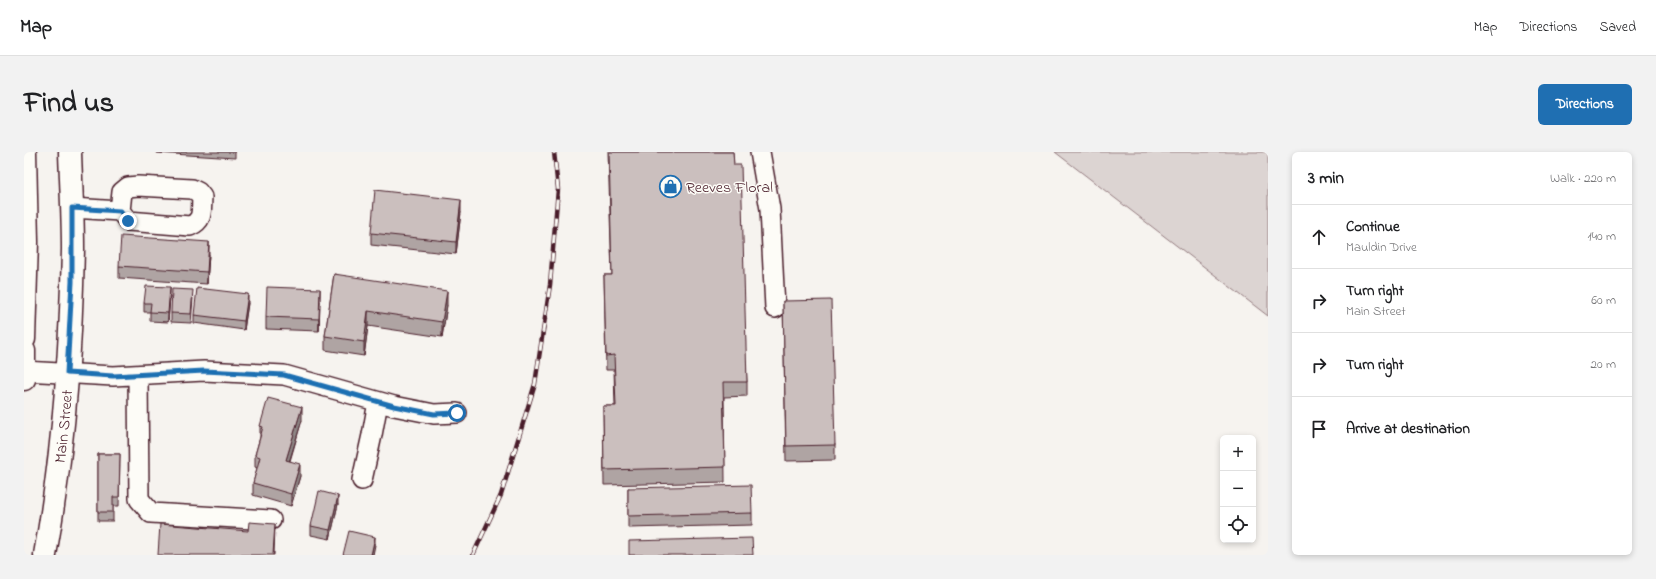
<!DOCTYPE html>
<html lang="en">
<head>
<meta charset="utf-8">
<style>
	body { margin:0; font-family:"Indie Flower",sans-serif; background:#f2f2f2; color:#202124 }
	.controls { position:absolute; right:12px; bottom:12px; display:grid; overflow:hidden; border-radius:6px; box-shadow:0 2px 6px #0003 }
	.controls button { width:36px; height:36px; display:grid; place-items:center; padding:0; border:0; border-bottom:1px solid #e0e0e0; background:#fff; color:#202124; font:20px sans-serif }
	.stop { position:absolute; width:12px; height:12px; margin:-9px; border:3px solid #1f6fb2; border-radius:50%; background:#fff }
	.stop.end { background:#1f6fb2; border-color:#fff; box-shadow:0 1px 4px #0008 }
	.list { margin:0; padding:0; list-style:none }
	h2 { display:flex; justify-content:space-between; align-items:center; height:52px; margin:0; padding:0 16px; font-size:17px }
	h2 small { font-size:13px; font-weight:400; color:#757577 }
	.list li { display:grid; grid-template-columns:26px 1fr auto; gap:12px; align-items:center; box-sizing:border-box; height:64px; padding:0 16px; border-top:1px solid #e0e0e0 }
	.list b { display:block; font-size:15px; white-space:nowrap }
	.list p { margin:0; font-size:13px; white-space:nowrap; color:#757577 }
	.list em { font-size:13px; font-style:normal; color:#757577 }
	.icon { flex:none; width:22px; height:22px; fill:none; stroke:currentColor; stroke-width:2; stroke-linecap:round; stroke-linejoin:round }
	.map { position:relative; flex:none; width:1244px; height:403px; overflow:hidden; border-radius:6px }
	header { display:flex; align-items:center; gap:24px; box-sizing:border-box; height:56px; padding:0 20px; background:#fff; border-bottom:1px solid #e0e0e0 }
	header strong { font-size:19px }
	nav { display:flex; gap:22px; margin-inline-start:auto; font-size:14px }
	.intro { display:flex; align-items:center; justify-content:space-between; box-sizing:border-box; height:96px; padding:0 24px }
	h1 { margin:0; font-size:28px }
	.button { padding:10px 18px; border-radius:6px; background:#1f6fb2; color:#fff; font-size:14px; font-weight:700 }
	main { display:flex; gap:24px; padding:0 24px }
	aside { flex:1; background:#fff; border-radius:6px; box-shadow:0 2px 6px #0003 }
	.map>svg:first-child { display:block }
</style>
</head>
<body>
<header>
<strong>Map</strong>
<nav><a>Map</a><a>Directions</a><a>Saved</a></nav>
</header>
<div class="intro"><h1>Find us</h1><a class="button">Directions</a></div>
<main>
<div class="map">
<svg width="1244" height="403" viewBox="0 0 1244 403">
	<rect width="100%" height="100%" fill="#f6f3ef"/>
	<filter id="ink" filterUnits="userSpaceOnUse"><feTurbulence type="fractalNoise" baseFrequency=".025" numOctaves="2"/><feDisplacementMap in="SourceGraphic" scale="8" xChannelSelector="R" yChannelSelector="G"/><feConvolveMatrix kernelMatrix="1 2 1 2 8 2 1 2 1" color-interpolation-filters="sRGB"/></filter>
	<g filter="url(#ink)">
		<path fill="#dcd4d2" stroke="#937a7e" d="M1031,0H1244V164Z"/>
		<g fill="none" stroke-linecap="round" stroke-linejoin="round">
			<defs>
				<path id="minor" d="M736,0L746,57L751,156
					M48,56L96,59L104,69L166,74C180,68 177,59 178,45L174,40L168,37L114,34L104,35L98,40L96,59
					M0,219L89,224L180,219L260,223L370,254L410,262L433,261
					M114,223L115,347L127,361L247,368
					M338,328L348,283L354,250"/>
				<g id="major">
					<path d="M0,187L3,90L1,0"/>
					<path d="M0,199V227"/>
					<path id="s1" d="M21,403C39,303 47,199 49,97C49,65 47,32 46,0"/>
				</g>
			</defs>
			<use href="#minor" stroke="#4a1f2b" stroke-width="22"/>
			<use href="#major" stroke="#4a1f2b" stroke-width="25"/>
			<use href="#minor" stroke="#fdfcf7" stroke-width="19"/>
			<use href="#major" stroke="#fdfcf7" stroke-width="22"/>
			<defs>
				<path id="rail" d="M449,403L477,343L511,232L526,133L534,37L530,0"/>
			</defs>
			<use href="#rail" stroke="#4a1f2b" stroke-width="4.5"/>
			<use href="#rail" stroke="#fdfcf7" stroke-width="3" stroke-dasharray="9" stroke-linecap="butt"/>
		</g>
		<path fill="#afa4a3" stroke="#4a1f2b" d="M133,0H211V6L133,1Z
			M584,0H709L723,230V244L700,245L701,330L580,333L579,254H591L590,218H582L580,123H588Z
			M437,60L432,102L347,93V81Z
			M185,102L183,132L95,126V114Z
			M310,122L423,153L418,185L344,174L340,204L301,198V184Z
			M146,144L144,170L126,169V160H120V151Z
			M169,146L167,171L147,170V161Z
			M296,149L295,179L242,177V165Z
			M759,149L811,293V308L762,309Z
			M224,151L220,178L170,171V163Z
			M278,268L266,309L276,324L267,354L229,343V331L233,316L231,315V303L236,285V274Z
			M74,302H96L95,354H89V369H74Z
			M604,336L728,361V373L604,376Z
			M314,352L306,387L287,383V374Z"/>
		<path fill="#8e8685" stroke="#4a1f2b" d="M437,48V60L432,102V90Z
			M185,90V102L183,132V120Z
			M146,135V144L144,170V161Z
			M296,137V149L295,179V167Z
			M423,139V153L418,185V170Z
			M224,142V151L220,178V169Z
			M344,159V174L340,204V190Z
			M278,255V268L262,320V308Z
			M276,312V324L267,354V342Z
			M314,344V352L306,387V378Z
			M251,372L250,403H249Z
			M351,385V393L349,403H347Z"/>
		<path fill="#cbbfbe" stroke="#4a1f2b" d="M585,0H709L710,13H717L723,230H699L701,315L580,318L579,254H592L590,203L582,204L580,123H588Z
			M351,38L437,48L432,90L347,81Z
			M97,84L185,90L183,120L95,114Z
			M310,122L423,139L418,170L344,159L340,190L301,184Z
			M122,134L146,135L144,161L126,160L127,151H120Z
			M243,135L296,137L295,167L242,165Z
			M173,136L224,142L220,169L170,163Z
			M148,137L169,138L167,162L147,161Z
			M807,148L811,293L762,294L759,149Z
			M244,246L278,255L262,308L276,312L267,342L229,331L236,305L231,303L239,275L236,274Z
			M74,302H96L95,345H89V360H74Z
			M727,333L728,361L604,364V336Z
			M295,339L314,344L306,378L287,374Z
			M225,370L251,372L249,403H134L136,372L224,379Z
			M325,379L351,385L347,403H319Z
			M728,386L729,403H605V389Z"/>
	</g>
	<g fill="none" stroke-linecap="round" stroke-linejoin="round" filter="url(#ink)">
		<path stroke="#1f6fb2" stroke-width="5" d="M104,69L96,59L48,56V130L43,221L89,224L180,219L260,223L370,254L410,262L433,261"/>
	</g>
	<defs>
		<symbol id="shop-ring" viewBox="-11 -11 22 22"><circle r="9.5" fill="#fdfcf7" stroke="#1f6fb2" stroke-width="1.5"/><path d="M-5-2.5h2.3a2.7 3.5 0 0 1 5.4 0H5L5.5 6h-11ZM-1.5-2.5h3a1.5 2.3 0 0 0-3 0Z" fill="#1f6fb2"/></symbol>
	</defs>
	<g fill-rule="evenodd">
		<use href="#shop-ring" x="634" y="22" width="25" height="25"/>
	</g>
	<g text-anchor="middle" stroke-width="3" stroke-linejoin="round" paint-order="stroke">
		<g font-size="16" fill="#4a1f2b" stroke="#fdfcf7" text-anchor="start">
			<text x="662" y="40">Reeves Floral</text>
		</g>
		<g font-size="16" fill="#4a1f2b" stroke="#fdfcf7">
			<text dy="6" stroke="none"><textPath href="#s1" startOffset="130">Main Street</textPath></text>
		</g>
	</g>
</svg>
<div class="controls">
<button>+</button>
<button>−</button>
<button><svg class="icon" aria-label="locate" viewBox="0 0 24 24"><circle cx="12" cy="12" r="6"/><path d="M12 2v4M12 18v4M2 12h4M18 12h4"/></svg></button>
</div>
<div class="stop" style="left:433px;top:261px"></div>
<div class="stop end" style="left:104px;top:69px"></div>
</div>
<aside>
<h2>3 min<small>Walk · 220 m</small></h2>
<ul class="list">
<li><svg class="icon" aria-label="ahead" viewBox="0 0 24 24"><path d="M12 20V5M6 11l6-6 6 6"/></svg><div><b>Continue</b><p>Mauldin Drive</p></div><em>140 m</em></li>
<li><svg class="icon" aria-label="right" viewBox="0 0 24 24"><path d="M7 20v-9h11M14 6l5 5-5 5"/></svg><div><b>Turn right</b><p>Main Street</p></div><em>60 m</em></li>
<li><svg class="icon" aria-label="right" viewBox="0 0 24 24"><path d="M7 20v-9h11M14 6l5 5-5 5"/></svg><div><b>Turn right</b></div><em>20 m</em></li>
<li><svg class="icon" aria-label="arrive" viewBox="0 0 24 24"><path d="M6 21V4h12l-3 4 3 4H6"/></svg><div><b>Arrive at destination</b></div></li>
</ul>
</aside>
</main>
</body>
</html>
